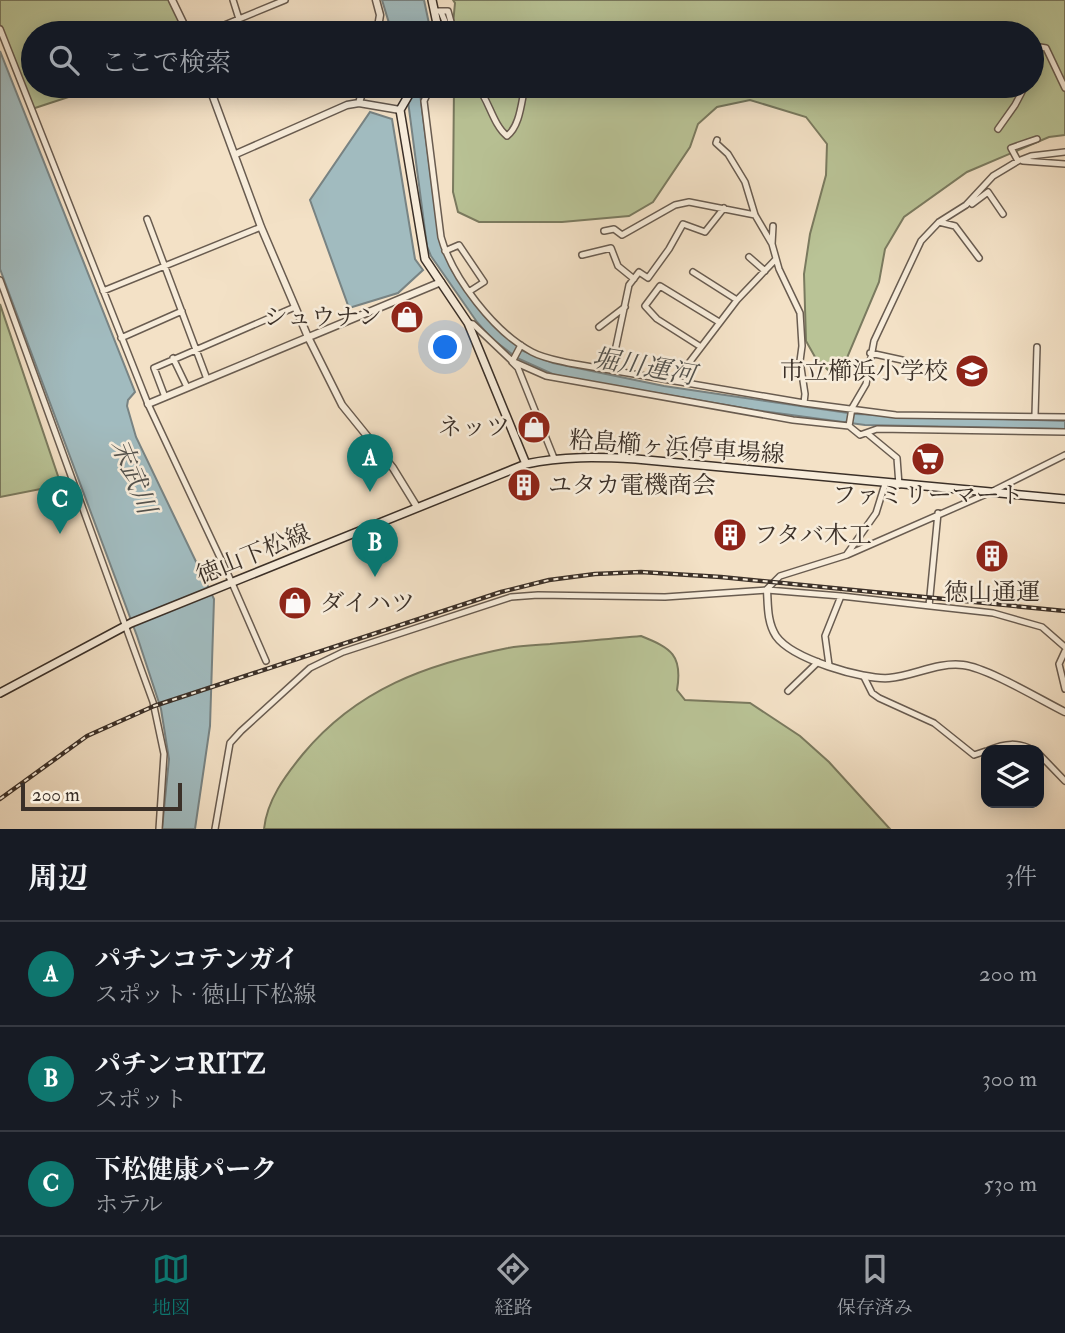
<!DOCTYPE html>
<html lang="ja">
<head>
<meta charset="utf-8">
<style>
	body { margin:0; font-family:"IM FELL Double Pica","Noto Serif JP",serif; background:#242831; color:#f1f3f6 }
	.controls { position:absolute; right:21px; bottom:21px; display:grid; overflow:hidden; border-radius:14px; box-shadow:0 4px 18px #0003 }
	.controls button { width:63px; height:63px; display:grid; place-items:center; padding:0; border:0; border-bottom:2px solid #363941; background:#171b24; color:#f1f3f6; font:35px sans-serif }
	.scale { position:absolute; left:21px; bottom:18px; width:161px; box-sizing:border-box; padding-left:7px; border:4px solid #3b3028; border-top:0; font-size:19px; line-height:24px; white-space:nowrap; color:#3b3028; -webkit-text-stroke:5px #f7ecda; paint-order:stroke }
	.you { position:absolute; left:446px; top:348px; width:24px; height:24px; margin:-18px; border:5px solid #fff; border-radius:50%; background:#1a73e8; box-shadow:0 0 0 10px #1a73e833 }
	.badge { display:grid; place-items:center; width:46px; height:46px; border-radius:50%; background:#0f766e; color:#fff; font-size:23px; font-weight:700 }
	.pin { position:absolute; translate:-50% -58px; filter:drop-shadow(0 2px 4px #0008) }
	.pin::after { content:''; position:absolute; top:37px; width:24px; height:21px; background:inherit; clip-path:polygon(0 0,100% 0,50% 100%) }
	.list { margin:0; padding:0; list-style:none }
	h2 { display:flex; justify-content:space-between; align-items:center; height:91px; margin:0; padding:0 28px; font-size:30px }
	h2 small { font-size:23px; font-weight:400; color:#9ea1a6 }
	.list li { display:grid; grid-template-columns:46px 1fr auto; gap:21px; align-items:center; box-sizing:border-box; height:105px; padding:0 28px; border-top:2px solid #363941 }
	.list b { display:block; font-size:26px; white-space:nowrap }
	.list p { margin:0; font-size:23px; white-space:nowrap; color:#9ea1a6 }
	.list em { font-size:23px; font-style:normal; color:#9ea1a6 }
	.icon { flex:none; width:38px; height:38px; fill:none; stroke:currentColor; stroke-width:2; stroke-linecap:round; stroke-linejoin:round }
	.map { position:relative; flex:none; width:1065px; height:829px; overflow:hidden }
	.search { position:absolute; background:#171b24; box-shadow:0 4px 18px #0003; left:21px; right:21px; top:21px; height:77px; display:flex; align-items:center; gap:18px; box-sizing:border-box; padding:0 24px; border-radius:38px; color:#9ea1a6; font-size:26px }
	.sheet { height:406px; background:#171b24 }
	nav { display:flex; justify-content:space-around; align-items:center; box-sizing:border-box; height:98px; border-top:2px solid #363941; background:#171b24; font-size:19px; color:#9ea1a6 }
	nav a { display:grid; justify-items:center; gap:4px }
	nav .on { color:#0f766e }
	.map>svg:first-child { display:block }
</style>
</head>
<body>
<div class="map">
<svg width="1065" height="829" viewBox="0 0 1065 829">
	<rect width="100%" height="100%" fill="#f3e1c6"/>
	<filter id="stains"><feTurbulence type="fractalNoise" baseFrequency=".00286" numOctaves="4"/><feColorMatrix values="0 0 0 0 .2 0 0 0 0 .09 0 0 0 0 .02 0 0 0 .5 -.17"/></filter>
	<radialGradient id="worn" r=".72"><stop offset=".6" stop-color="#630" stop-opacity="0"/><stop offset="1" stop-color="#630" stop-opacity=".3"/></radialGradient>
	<path fill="#b9c396" stroke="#7a7a5f" stroke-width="2" d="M0,0H172L188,33H33V86H102L32,109L0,29Z
		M453,0H1065V135L1049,137L967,172L904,217L885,249L879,282L844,365L828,370L815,357L806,341L804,274L810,234L826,175L827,144L806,117L750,100L717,107L698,124L690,147L653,202L629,216L562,222H479L458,212L453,192L454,86H1032V33H455L453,24L455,3Z
		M0,304L61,485L0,497Z
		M641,636C671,648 683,655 677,690L685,700L750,703L800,736L829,762L890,829H264C267,800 285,776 303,754C357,689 427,664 508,648C521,645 536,645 550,644C581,641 611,639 641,636Z"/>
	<path fill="#a1bbbf" stroke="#788383" stroke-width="2" d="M382,0H424L431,33H392Z
		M0,51L135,392L128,400L127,406L136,437L214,599L210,726L195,829H162L169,759L161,709L137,636L0,269Z
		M406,86H419L439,239L452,271L493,324L523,351L553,363L664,386L855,414L1065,421V429L865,425L755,410L557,376L517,358L491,338L477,322L431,256L427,246Z
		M370,112L392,119L415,259L423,270L398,293L349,308L310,200Z"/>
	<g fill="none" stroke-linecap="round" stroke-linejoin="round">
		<defs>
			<path id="minor" d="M233,0L239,19
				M436,11H448L454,33
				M441,12L446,24L445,33
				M0,29L148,404L232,583L266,661
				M205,33L285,0
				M1032,55L1040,47L1046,48L1065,88
				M431,86L424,101L441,237C452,277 494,332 532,352C543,358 556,360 569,363L804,403L896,415L1065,417
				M477,86C489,100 493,125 507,136C519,127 521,106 524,91
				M998,129L1015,105L1025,86
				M717,140L716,143L728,154L745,182L755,215L772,244
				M1065,152L1031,156L1018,161L993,176L966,205L939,222L921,241L874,341L866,384L852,408L849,426L860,435L877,429L1065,432
				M1018,161L1011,148L1037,139
				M1023,161L1065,164
				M972,204L988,192L1003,214
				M147,219L207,379
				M939,222L955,226L979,258
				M773,226L772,244L779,269L800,313L802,346L800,361L805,394L804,403
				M604,231L614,229L622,235L675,205L689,202L755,215
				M445,251L459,245L484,282L470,291
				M582,255L611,248L618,266L634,279
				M749,257L765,271
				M693,272L737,300
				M0,280L153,702L164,754L159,829
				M103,291L261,227
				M468,323L473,324L512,361L546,376L793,420L849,426
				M599,327L625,307
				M121,338L182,311
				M521,345L512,362L518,368L554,458
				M701,347L657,319L645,306L660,286L719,322
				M870,353L902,360
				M173,358L187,387
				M611,370L629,285L639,272L648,278L669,249L683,224L705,232L724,208
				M676,380L737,300L776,259
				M165,397L154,368L295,307
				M1035,415L1037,347
				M868,434L897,458L899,485
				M847,554L876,513L885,484
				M767,589L780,576L847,555L993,491L1065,455
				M929,606L938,513
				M1065,651L1059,664L1065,689
				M829,665L825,636L841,596
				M864,677L872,693L879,698L934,723L974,755L986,751
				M788,691L818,662
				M989,750C1005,743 1018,742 1033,750
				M1039,754L1065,781
				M215,829L230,743L241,731L310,668L343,652L511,597L538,595L665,597L767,590L841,596L993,613L1042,627L1065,647"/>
			<path id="tertiary" d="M172,0L188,33
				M376,0L380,15L377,33
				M209,86L261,227L308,337L342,405L393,468L417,507
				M359,103L364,86
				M236,154L347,105L359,103L400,110
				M148,404L441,282
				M767,590C768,605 767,622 776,636C792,659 863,680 889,678C914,676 937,662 963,665C988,668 1039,699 1065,712"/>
			<path id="secondary" d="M432,0L439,33
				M414,86L400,110L425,259L468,323L526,464
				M0,693L131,623L526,464C563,456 598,457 636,459L1065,499"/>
		</defs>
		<use href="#minor" stroke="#695c50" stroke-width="8"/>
		<use href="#tertiary" stroke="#695c50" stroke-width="9"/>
		<use href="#secondary" stroke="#3b3028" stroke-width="10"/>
		<use href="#minor" stroke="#f7ecda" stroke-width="5"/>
		<use href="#tertiary" stroke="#f7ecda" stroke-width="6"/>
		<use href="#secondary" stroke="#f7ecda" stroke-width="7"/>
		<defs>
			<path id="rail" d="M0,799L87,736L154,706L501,592L549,580L595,574L641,572L721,577L1065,611"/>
		</defs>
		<use href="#rail" stroke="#3b3028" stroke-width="4.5"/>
		<use href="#rail" stroke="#f7ecda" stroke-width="2" stroke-dasharray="5" stroke-linecap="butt"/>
	</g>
	<defs>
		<symbol id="shop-disc" viewBox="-11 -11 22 22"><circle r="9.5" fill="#8f2418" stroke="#f7ecda"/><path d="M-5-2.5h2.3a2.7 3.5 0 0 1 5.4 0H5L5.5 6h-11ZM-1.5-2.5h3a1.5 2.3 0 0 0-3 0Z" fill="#fff"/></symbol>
		<symbol id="school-disc" viewBox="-11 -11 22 22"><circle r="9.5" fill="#8f2418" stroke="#f7ecda"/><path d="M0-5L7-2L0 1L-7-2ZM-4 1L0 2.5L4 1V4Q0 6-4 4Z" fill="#fff"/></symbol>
		<symbol id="supermarket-disc" viewBox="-11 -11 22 22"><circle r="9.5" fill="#8f2418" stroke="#f7ecda"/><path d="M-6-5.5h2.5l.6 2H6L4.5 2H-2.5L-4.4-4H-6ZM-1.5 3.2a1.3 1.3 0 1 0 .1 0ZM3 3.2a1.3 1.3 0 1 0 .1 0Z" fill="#fff"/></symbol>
		<symbol id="building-disc" viewBox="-11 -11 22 22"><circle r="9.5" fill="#8f2418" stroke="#f7ecda"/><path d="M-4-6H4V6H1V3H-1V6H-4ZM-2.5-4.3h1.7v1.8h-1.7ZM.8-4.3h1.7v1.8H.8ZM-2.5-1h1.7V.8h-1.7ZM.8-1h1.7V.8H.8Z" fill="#fff"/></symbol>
	</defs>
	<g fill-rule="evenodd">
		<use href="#shop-disc" x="388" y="298" width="38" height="38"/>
		<use href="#school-disc" x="953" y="352" width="38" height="38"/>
		<use href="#shop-disc" x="515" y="408" width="38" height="38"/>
		<use href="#supermarket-disc" x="909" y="440" width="38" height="38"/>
		<use href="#building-disc" x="505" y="466" width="38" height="38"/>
		<use href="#building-disc" x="711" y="516" width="38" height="38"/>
		<use href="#building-disc" x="973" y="537" width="38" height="38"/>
		<use href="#shop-disc" x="276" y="584" width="38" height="38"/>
	</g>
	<g text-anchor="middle" stroke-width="5" stroke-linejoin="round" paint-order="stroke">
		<g font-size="24" fill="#3b3028" stroke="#f7ecda" text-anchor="end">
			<text x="382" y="325">シュウナン</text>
			<text x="948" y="379">市立櫛浜小学校</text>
			<text x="510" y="435">ネッツ</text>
			<text x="548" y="493" text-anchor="start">ユタカ電機商会</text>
			<text x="928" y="503" text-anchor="middle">ファミリーマート</text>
			<text x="754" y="543" text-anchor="start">フタバ木工</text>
			<text x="992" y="600" text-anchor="middle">徳山通運</text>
			<text x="320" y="611" text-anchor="start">ダイハツ</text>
		</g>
		<g font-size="24" fill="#3b3028" stroke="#f7ecda">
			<text transform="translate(677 447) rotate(4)" y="8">粭島櫛ヶ浜停車場線</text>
			<text transform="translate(253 554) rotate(-22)" y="8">徳山下松線</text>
		</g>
		<g font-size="26" font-style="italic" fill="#54534e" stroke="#f7ecda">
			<text transform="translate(644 366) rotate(10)" y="9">堀川運河</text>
			<text transform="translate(134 476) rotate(68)" y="9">末武川</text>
		</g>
	</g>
	<rect width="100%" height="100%" filter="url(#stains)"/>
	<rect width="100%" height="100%" fill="url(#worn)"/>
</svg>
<div class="controls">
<button><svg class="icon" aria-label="layers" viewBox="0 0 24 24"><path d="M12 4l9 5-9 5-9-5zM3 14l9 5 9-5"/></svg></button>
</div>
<div class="scale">200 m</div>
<div class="you"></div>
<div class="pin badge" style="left:370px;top:492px">A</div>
<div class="pin badge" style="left:375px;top:577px">B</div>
<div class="pin badge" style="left:60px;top:534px">C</div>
<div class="search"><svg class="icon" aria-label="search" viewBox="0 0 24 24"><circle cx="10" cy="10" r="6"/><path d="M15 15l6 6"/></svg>ここで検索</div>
</div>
<section class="sheet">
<h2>周辺<small>3件</small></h2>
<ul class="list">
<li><span class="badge">A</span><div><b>パチンコテンガイ</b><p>スポット · 徳山下松線</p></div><em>200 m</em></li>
<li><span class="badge">B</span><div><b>パチンコRITZ</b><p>スポット</p></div><em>300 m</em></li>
<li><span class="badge">C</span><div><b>下松健康パーク</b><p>ホテル</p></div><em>530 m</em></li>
</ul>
</section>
<nav>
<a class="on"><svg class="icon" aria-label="map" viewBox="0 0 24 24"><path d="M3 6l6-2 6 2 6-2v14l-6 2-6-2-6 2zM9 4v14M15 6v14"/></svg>地図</a>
<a><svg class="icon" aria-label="directions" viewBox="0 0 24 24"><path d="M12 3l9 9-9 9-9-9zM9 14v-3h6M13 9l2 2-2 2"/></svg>経路</a>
<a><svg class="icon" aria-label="saved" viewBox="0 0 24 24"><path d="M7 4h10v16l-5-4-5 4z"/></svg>保存済み</a>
</nav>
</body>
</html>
